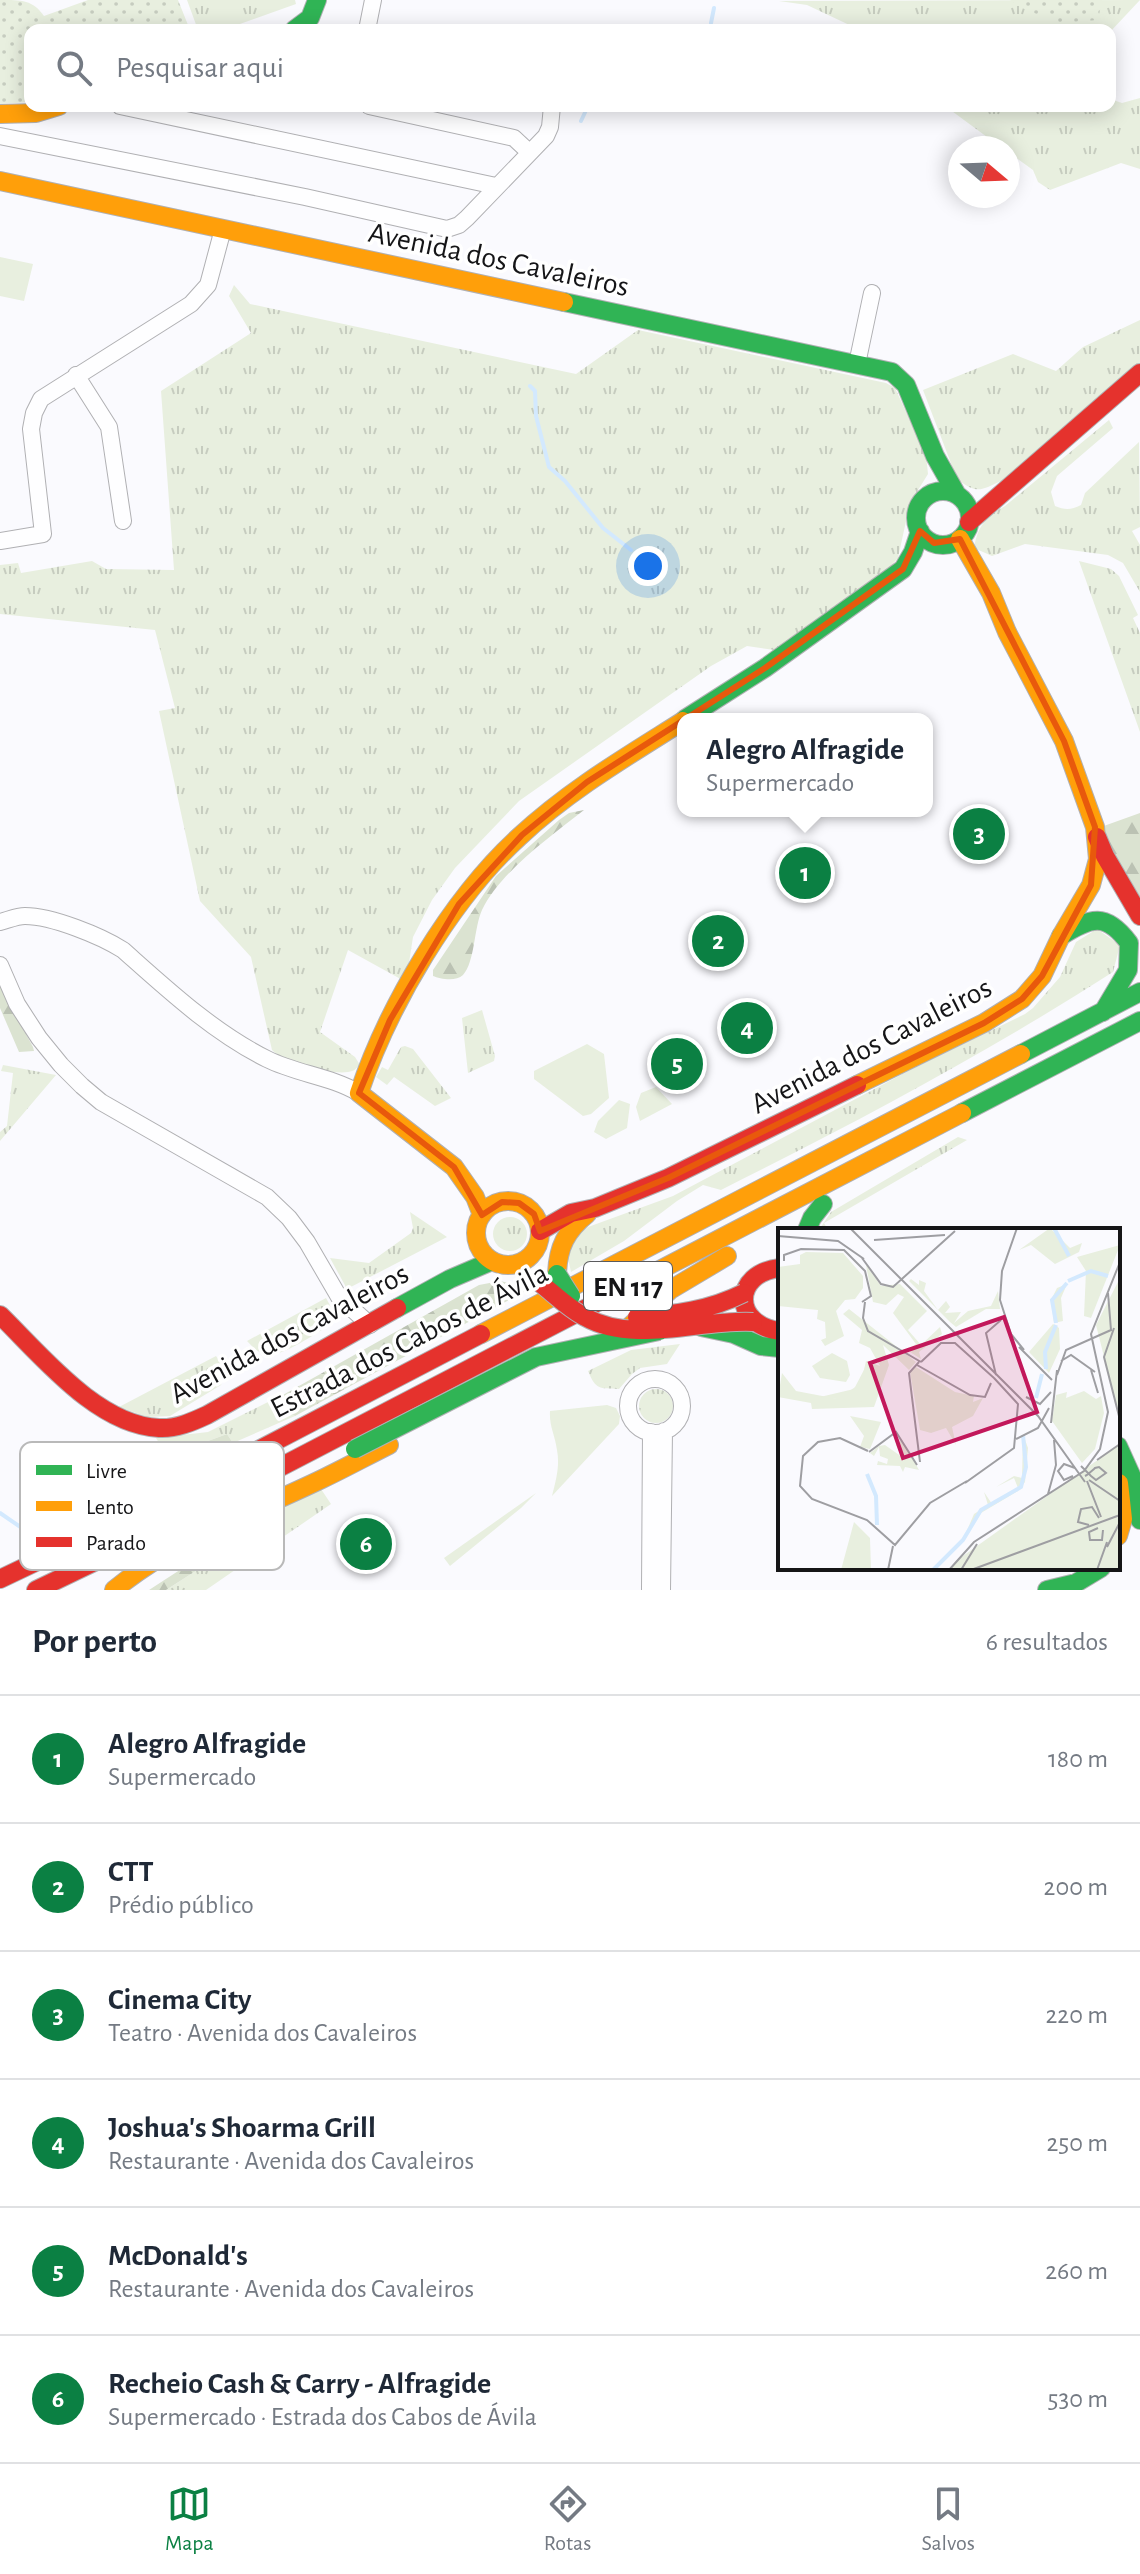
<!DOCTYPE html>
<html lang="pt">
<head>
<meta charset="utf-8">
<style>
	body { margin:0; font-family:"Alegreya Sans",sans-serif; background:#f6f6f7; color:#1f2937 }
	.compass { position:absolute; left:948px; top:136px; width:72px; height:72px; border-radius:50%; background:#fff; box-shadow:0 4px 20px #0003; rotate:109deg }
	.you { position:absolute; left:648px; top:566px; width:28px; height:28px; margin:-20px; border:6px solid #fff; border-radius:50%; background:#1a73e8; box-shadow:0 0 0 12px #1a73e833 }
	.badge { display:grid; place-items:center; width:52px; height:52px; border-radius:50%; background:#0b8043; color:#fff; font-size:26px; font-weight:700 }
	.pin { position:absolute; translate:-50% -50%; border:4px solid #fff; box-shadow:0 2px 8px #0006 }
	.popup { position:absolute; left:677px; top:713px; width:256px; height:104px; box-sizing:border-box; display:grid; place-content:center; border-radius:16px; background:#fff; filter:drop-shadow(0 2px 6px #0005); font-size:26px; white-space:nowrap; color:#747a83 }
	.popup b { font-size:30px; color:#1f2937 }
	.popup::after { content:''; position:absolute; left:50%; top:100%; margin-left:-16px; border:16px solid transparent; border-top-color:#fff }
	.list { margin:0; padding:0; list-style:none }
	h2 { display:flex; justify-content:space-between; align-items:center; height:104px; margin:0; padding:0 32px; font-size:34px }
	h2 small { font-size:26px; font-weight:400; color:#747a83 }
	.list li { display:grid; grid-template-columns:52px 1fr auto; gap:24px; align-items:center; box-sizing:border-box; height:128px; padding:0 32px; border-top:2px solid #e0e1e3 }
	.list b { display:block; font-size:30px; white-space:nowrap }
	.list p { margin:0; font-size:26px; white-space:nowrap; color:#747a83 }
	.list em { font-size:26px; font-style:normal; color:#747a83 }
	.icon { flex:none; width:44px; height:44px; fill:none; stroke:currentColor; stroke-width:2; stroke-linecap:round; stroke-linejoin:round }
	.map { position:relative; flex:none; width:1140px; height:1590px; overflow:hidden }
	.search { position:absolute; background:#fff; box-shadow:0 4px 20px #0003; left:24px; right:24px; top:24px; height:88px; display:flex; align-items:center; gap:20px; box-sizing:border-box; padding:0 28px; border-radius:16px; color:#747a83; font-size:30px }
	.sheet { height:872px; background:#fff }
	nav { display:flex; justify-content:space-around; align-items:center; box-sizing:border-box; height:112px; border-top:2px solid #e0e1e3; background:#fff; font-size:22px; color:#747a83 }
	nav a { display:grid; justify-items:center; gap:4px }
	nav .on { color:#0b8043 }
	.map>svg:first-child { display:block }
</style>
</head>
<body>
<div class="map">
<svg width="1140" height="1590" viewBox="0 0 1140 1590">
	<defs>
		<pattern id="grass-tufts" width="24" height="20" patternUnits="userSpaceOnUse" patternTransform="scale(2)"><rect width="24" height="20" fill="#e8efdf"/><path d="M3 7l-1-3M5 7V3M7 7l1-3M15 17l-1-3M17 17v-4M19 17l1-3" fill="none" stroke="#c6ccbf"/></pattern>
		<pattern id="forest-firs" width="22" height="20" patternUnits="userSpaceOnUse" patternTransform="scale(2)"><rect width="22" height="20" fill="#dbe3d1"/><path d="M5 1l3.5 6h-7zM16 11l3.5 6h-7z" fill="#bbc2b3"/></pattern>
		<pattern id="park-dots" width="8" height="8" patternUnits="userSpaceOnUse" patternTransform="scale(2)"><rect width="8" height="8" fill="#e8efdf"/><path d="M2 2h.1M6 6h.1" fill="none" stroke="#c6ccbf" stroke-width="1.8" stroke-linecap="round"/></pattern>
	</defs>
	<rect width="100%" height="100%" fill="#fafafe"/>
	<path fill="url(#grass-tufts)" d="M187,0H295L296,4L223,30H198Z
		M1140,0L1110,32V30H860L807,5L779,1Z
		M1140,98V169L1121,163L1050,190L1038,182L1033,170L1008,152V148H1002L945,106H1110V99L1122,103Z
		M234,285L250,304L576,374L638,330L886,383L895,388L926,455L928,474L910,503L898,558L885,572L774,650L747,646L711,666L519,801L455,868L432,900L413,937L406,982L348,950L320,1032L355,1057L360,1065C355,1069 355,1071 348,1072C331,1075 284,1063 272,1050L251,957L200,901L159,711L175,708L155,630L0,614V565L18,563L21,573L92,561L106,569L174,570L161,391L251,333L229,296Z
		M1140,320V363L1003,480C981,490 978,495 957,479L923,390L1013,354L1056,371L1083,347Z
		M1109,420L1113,428L1057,476L1051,492L1055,506C1065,510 1071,510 1081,505L1085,493L1139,442L1140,527L1132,531L1140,545V592L1123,563L1108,555L1025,544L992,556L974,548C978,525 986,517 1005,506Z
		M1079,561L1111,569L1119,576L1138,615L1133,618L1140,633V732Z
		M1097,929L1120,945L1113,972C987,1053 855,1123 721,1190L703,1185L677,1201L624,1241L571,1272L568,1258L575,1237L588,1227L673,1196L912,1069L1025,1014L1033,1008L1060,977L1076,942Z
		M482,1010L495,1056L494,1061L468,1073L462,1018Z
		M405,1046L413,1049L451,1098L435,1106L394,1077L387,1085L376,1077L382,1067L388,1070L401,1047Z
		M3,1065L56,1075L0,1141V1132L7,1126L13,1073L1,1071Z
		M958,1137L967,1140L824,1223L828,1230H819L831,1212Z
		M410,1212L447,1237L347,1289L330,1258L369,1263L411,1233L413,1228Z
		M493 1234a17 17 0 1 1 34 0a17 17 0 1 1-34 0Z
		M326,1298L338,1320C322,1329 285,1356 268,1355C259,1354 253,1347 247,1341Z
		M680,1344L667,1364L640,1368L632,1374L619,1389C599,1388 596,1390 588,1371L631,1350Z
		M216,1356L226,1370L221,1385L170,1416L147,1417L119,1407Z
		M639 1406a17 17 0 1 1 34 0a17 17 0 1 1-34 0Z
		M274,1399L295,1416L233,1443L227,1434L167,1456L156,1438L208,1432Z
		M321,1489L331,1504L206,1590H166L213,1560L214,1539Z"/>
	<path fill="url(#forest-firs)" d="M584,810C550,837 501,871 482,910C474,927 475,962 463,975C456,982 440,979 433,976V970L496,876L559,820L569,813Z
		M1140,813V908L1101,827Z
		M0,986L33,1047L34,1051L19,1052L0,1008Z
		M500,1281L531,1288L295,1416L274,1400L479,1285Z
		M227,1434L233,1443L48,1539L41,1534L167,1456Z
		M214,1539L218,1545L213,1560L166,1590H149L189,1564L187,1554Z"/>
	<path fill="url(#park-dots)" d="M0,0C22,0 33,0 44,16L88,0H178L190,30H30V102L0,104Z
		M1010,0H1102L1098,20L1058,23L1022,8Z"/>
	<path fill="#e8efdf" d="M0,257L33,264L24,301L0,296Z
		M587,1044L604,1054L609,1098L591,1114L583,1116L534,1079V1071Z
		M656,1087L672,1104L640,1121L636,1107L641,1093Z
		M619,1100L630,1104L627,1128L606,1139L594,1132L598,1121Z
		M607,1405L616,1408L620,1416L619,1424L552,1496C556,1480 560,1466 557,1450C555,1435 549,1426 550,1411Z
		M536,1493L521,1508L450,1566L444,1558Z"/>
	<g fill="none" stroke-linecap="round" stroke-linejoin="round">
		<path stroke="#d3e9fe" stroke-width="4" d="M711,23L714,8
			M581,121L588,106
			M530,386L535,391L536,416L549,467L565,481L603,528L631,550
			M0,1513L35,1537"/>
		<defs>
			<path id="street" d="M367,30L373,0
				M120,106L496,186
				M369,106L514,138L529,152
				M0,136L305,197L447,229L459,225L467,218L546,136L550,127L552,106
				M857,364L872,293
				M76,375L109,427L123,521
				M0,541L43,534L31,429L34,413L41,399L191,304L208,285L223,229
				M0,922C8,920 17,916 25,916C52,916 101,936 123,950C168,990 213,1032 267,1059C297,1074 330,1076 359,1093
				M0,965L17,1004L39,1038L61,1065L82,1086L101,1102L267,1197L289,1218L307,1242L339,1297L370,1325
				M628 1406a27 27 0 1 1 54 0a27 27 0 1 1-54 0Z
				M650,1590L651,1432
				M662,1590L664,1431"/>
			<path id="fast" d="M294,30L310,18L317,0
				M564,302L892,372L906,385L935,456L957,495
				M916 518a27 27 0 1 1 54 0a27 27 0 1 1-54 0Z
				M685,719L765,668L903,569L913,552L920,531
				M1061,936C1091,917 1106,912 1129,943L1128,970L1103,1012
				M1021,1054L1140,992
				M962,1113L1140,1021
				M807,1230L812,1218L823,1204
				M397,1308L450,1279L492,1261
				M701,1327L734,1334L761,1346L780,1348
				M1118,1446L1132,1477L1140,1520
				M1047,1590L1076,1583L1101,1568"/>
			<path id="slow" d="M0,114L36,113L59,106
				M0,181L564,302
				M857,1085L984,1023L1022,999L1042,976L1061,936L1091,885L1098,859L1095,827L1064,741L1007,632L991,593L960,539
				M476 1233a32 32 0 1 1 64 0a32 32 0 1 1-64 0Z
				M482,1215L475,1197L454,1167L359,1093C388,1006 451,899 519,837C568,791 626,757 683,721
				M557,1274C558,1247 566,1231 587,1214
				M625,1288L962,1113
				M626,1330L670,1290L727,1256
				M481,1334L1021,1054
				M1118,1536L1123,1519L1119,1483
				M114,1590C175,1539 252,1513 322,1479C345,1468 367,1456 389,1445"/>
			<path id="jam" d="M969,522L1140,373
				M1097,837L1105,856L1140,916
				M540,1231L571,1213L595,1208L668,1178L857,1085
				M780,1268C732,1273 732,1325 780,1331
				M0,1315C42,1356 97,1425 159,1428C176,1429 192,1422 207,1415L397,1308
				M0,1579L126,1519L481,1334
				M36,1590L140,1540L625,1288"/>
		</defs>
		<use href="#street" stroke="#b0b0b3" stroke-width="18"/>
		<use href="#fast" stroke="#b0b0b3" stroke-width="20"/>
		<use href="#slow" stroke="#b0b0b3" stroke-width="20"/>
		<use href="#jam" stroke="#b0b0b3" stroke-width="20"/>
		<use href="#street" stroke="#fefeff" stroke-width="16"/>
		<use href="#fast" stroke="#30b455" stroke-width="18"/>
		<use href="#slow" stroke="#ff9f0a" stroke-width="18"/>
		<use href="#jam" stroke="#e5322d" stroke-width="18"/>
		<defs>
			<path id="fast-bridge" d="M557,1274L571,1296
				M355,1449L536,1357L659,1331"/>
			<path id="jam-bridge" d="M540,1283C554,1294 569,1309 585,1317C635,1345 700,1319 753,1322
				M637,1317C675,1315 710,1310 744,1293"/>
		</defs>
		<use href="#fast-bridge" stroke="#b0b0b3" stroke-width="20" stroke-linecap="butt"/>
		<use href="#jam-bridge" stroke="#b0b0b3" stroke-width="20" stroke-linecap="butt"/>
		<use href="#fast-bridge" stroke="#30b455" stroke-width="18"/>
		<use href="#jam-bridge" stroke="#e5322d" stroke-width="18"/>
	</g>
	<path fill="none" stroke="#e8590c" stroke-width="6" stroke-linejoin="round" d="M920,531L934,543L960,539L1064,741L1095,827L1091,885L1042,976L1022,999L984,1023L668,1178L540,1231L534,1214L519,1203L502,1202L482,1215L454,1167L359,1093L390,1020L459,904L522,835L587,782L765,668L903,569Z"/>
	<g text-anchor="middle" stroke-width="7" stroke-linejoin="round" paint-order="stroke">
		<rect fill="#fff" stroke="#5b5b5d" stroke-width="2" x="584" y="1262" width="88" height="48" rx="6"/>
		<g font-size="28" font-weight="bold" fill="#151517">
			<text x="628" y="1296">EN 117</text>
		</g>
		<g font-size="30" fill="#151517" stroke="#fff">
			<text transform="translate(499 259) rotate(12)" y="10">Avenida dos Cavaleiros</text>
			<text transform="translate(871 1045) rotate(-27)" y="10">Avenida dos Cavaleiros</text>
			<text transform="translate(289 1333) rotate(-28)" y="10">Avenida dos Cavaleiros</text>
			<text transform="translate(409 1340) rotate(-27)" y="10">Estrada dos Cabos de Ávila</text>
		</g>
	</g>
	<g transform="translate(778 1228)">
		<rect width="342" height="342" fill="#fafafe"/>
		<path d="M28,24L65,25L85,48V60L77,71L67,72L58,83L66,108L47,118L43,112L48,110L47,94L39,91L40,82L0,78V39L22,36V27ZM88,37L103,58L122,56L149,83L130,102L143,117L162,99L164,106L141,124L143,131L129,122L138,116L115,85L126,69L120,66L108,77L95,74ZM133,51L141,57V52L148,55L146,63L160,82L168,73L172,79L167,85L183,84L176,95L190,83L213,78L220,63L222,81H208L178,99L172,94L131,53ZM71,81L138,134L131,142L105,117L111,137L96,179L34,181L33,175L0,169L4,145L18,163L60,171L83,155L88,133L102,138L92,120L81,115L84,102L65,86ZM138,139L177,164L196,168L195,174L205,170L195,188L174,199L178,217L168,200L153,205L142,202L132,144ZM245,206L250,220L247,254L240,263L203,285L186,313L154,342L184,314L196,286L210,277L206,264L214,276L240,260L236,250L218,259L236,248L244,250ZM76,294L92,310L93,342H63Z" fill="#e8efdf"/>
		<path d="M272,0L292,20L304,15L301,24L277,36L253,17L241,22ZM342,50V192L318,97ZM289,56L283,70L285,93L276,95L273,72L279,60ZM275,96L281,100L282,121L271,145L251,124ZM54,125L69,133L72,147L68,154L42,150L34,138ZM88,138H95L96,144L84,174L42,169L76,161ZM306,163L318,171L323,168L326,185L317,221L304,235L274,193L278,167L289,164L288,170ZM72,188L103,194L92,221L82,219L86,208ZM124,212L141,242L127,239L125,244L122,238L99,237L100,233L109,236L110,231L102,228L101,219L96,228L92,225L101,218L107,217L124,229L118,217ZM342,216V342H172L178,333Z" fill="#e8efdf"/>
		<path d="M342,17L313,90L306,88L308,43L299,29Z" fill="#e8efdf"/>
		<path fill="none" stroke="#d3e9fe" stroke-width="4" d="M276,0L291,28M290,53L313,43L330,48M278,95L274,72L289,55M268,141L267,124L278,97M258,170L264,146M89,246L98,268L99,297M155,342L185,312L203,282L243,259L248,239L245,207"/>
		<path fill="none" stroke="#9e9ea2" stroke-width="2" d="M72,0L260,188L307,254M239,0L224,43L222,72L233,106L246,122M0,8L60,13L86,31M96,12L167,7M84,30L103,56L115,59L177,3M6,33V27L23,21L66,22L87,43L93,68L84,74M87,74L85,90L90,103L143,134M336,100L326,129L342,192M241,119L274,152M283,133L293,127L317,144M141,134L131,145L142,234M143,134L163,115H177L216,150M139,137L192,167L207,169L213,155M313,142L320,165M218,147L208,105L223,92M279,147L288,122L333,102L330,65M248,169L262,176L273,164M273,195L279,142M238,211L260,200L271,180M90,223L62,210L40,214L25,228L22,258L34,271L89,292L117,317L152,275L189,253M91,224L118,204L139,237M319,232L342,216M303,238L313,248L318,252L328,245L321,239L317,240L316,241L309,247L307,248M295,248L286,252L280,243L286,236L297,240M311,252L342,273M309,253L323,289M187,255L236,220L240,176L216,150M270,266L278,237L276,212M311,297L300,294L303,281L314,279L321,290M320,300L311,304L312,312H324L325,302M329,319L342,294M110,342L115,318M171,342L196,314L306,243L322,221L330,184L313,106L342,34M183,342L199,316M193,342L342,287M319,342L329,314"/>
		<path fill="#c2185b" fill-opacity="0.15" stroke="#c2185b" stroke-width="4" d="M226,89L259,184L125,230L92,135Z"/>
		<rect width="342" height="342" fill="none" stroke="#151517" stroke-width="4"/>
	</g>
	<rect x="20" y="1442" width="264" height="128" rx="12" fill="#fff" stroke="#b9b9b9" stroke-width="2"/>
	<rect x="36" y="1465" width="36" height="10" fill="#30b455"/>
	<rect x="36" y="1501" width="36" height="10" fill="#ff9f0a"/>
	<rect x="36" y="1537" width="36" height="10" fill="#e5322d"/>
	<g font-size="22" fill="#151517">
		<text x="86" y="1478">Livre</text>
		<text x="86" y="1514">Lento</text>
		<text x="86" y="1550">Parado</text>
	</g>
</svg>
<svg class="compass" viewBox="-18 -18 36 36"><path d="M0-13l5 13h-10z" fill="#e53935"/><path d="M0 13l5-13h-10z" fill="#747a83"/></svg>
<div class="you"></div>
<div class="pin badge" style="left:805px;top:873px">1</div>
<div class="popup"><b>Alegro Alfragide</b>Supermercado</div>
<div class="pin badge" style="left:718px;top:941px">2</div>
<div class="pin badge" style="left:979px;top:834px">3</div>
<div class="pin badge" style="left:747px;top:1028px">4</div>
<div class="pin badge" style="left:677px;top:1064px">5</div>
<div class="pin badge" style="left:366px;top:1544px">6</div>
<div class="search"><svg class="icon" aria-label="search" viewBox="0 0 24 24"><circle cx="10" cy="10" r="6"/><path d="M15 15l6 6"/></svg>Pesquisar aqui</div>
</div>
<section class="sheet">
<h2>Por perto<small>6 resultados</small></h2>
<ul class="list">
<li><span class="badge">1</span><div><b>Alegro Alfragide</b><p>Supermercado</p></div><em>180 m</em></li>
<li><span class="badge">2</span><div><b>CTT</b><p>Prédio público</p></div><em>200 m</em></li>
<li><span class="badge">3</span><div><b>Cinema City</b><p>Teatro · Avenida dos Cavaleiros</p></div><em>220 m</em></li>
<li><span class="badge">4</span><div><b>Joshua's Shoarma Grill</b><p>Restaurante · Avenida dos Cavaleiros</p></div><em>250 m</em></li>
<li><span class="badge">5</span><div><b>McDonald's</b><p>Restaurante · Avenida dos Cavaleiros</p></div><em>260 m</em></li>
<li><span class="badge">6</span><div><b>Recheio Cash &amp; Carry - Alfragide</b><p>Supermercado · Estrada dos Cabos de Ávila</p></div><em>530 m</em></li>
</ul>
</section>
<nav>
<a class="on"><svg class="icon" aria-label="map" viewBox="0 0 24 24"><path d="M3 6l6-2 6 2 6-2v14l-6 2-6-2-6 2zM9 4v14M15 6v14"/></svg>Mapa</a>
<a><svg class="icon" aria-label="directions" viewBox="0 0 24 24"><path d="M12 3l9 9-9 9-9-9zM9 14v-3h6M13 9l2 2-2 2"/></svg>Rotas</a>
<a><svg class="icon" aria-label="saved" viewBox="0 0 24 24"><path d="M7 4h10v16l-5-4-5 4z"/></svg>Salvos</a>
</nav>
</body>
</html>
